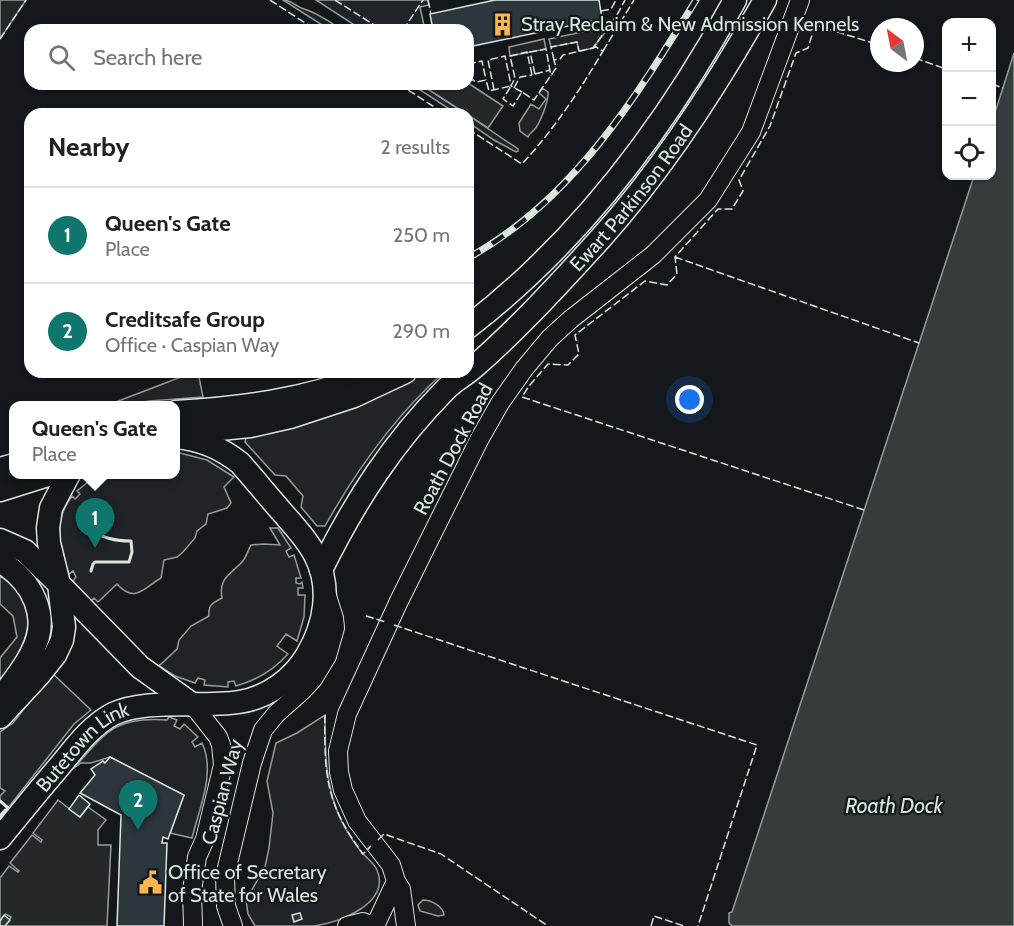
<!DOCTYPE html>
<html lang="en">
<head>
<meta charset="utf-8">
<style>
	body { margin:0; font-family:Cabin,sans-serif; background:#f6f6f6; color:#202124 }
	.controls { position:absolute; right:18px; top:18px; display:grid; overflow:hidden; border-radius:12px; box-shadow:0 2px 4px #0004 }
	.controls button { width:54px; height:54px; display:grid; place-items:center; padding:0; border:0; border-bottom:2px solid #e0e0e0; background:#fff; color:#202124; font:30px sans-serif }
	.compass { position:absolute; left:870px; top:18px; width:54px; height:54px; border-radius:50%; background:#fff; box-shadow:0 2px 4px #0004; rotate:328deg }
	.you { position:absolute; left:690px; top:400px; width:21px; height:21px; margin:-15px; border:4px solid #fff; border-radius:50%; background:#1a73e8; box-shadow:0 0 0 9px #1a73e833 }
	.badge { display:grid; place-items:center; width:39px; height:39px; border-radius:50%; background:#0f766e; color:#fff; font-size:20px; font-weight:700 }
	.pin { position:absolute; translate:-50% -50px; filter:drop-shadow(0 2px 3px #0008) }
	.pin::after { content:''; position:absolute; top:32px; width:21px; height:18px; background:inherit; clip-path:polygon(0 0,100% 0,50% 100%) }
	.popup { position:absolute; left:9px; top:401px; width:171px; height:78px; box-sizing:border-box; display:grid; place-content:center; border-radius:12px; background:#fff; filter:drop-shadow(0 2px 4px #0005); font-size:20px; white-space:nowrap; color:#757577 }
	.popup b { font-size:22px; color:#202124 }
	.popup::after { content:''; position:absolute; left:50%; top:100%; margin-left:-12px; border:12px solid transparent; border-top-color:#fff }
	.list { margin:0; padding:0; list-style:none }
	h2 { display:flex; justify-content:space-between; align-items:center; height:78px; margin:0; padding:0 24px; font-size:26px }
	h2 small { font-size:20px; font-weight:400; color:#757577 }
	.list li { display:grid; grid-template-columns:39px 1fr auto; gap:18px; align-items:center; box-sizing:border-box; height:96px; padding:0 24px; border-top:2px solid #e0e0e0 }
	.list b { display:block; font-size:22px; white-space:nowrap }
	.list p { margin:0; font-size:20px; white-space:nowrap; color:#757577 }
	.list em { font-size:20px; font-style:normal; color:#757577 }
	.icon { flex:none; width:33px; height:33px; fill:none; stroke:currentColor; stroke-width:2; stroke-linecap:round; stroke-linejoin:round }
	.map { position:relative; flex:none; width:1014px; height:926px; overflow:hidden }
	.search { position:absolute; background:#fff; box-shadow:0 2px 4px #0004; left:24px; top:24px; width:450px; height:66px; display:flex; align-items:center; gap:15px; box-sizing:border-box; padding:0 21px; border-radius:18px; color:#757577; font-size:22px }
	.panel { position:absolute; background:#fff; box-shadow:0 2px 4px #0004; left:24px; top:108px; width:450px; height:270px; border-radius:18px }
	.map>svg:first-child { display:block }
</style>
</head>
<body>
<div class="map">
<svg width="1014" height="926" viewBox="0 0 1014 926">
	<rect width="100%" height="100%" fill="#14181c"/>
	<path fill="#202428" stroke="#939e99" stroke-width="1.5" d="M283,0C292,0 296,7 304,9C318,13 330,22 342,30H330Z
		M316,0H428L429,5L420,7L425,30H362Z
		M610,26L593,48L579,51L577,42L551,47L549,39Z
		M544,39L546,49L510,56L509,47Z
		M411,84H420L466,114H457Z
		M542,88L548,92C549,100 540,124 534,130C532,132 529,134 528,137L520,131L519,123L531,104L539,109L546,99L539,93Z
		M468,115L518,149V151L516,152L494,140L468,122Z
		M194,372H198L203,397L149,401L130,405H108Z
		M421,372H444C395,416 357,469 325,526H317L301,507L303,496L286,476L275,475L245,442L246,438C309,427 366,403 421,372Z
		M176,452L207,460L234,477L224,487L231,503L227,508L208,514L206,524L197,531L195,538L183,552L177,557L164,560L161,578C144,588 135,604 117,584L98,602L94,598L90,602L73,581L76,577L73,571L69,574C59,548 53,520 72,496L75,499L80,494L77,491L94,477L96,482L103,478L101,475L176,474Z
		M270,528H278L291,548L286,551L289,557L294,555L301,578H296V583L300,584L302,582L303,588H298V595H305L304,617L297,641L286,634L277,646L288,654C273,671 257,680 236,686L234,681L228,682V687L204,685L205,680L198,678L195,683L175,676L159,666L177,649L179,640L191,626L209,616C208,605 212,603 222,598C218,578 231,574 242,562C246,558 248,550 251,545L264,544L280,545Z
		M0,576C47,605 27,646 0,681V658L17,637L13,616L0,604Z
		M52,673L91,710L74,724L8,808L0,801V796L5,791L0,788V732L13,723Z
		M325,715C325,752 325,788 342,822C347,833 355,843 362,853C367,858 374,863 377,870C391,903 339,923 314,926C295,926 274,926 255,926L248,914L246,900L265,867L269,848L273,813L267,781L276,743L297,733Z
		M169,717L177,720L174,726L180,729L184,724L198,737L192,742L195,747L202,743C216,772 199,809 192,838L170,833L184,795L110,757L91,763H81L74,768C106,732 115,716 167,720Z
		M423,900C431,900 443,906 444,915L438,916L420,911L418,905Z"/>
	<path fill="#24282b" stroke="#939e99" stroke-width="1.5" d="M0,0H26L0,39Z
		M468,83L503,106L488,128L420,84Z
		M58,800L80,817L88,807L106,820L98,830V845H111L107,926H5L11,917L6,914L0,921V878L9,866L18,872L19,871L10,863L32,835L41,842L42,840L33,833Z"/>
	<path fill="#363b3e" stroke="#939e99" stroke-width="1.5" d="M1014,53V926H732L729,923V913L732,912L974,176H992V122Z"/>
	<path fill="#2c363c" stroke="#d8e6dc" stroke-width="1.5" d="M495,0H599L602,19L468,47V30H433L430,14Z
		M110,757L184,795L168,839L163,837L162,843H167L164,926H117L121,815L80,793L95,775L91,769L103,761L105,763Z
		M79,795L90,804L80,817L69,809Z
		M300,913L302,919L294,922L292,915Z
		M4,915L10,920L5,926H0V921Z"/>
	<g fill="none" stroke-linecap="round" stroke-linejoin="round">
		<defs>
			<path id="minor" d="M193,926L192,891L197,857L205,839L223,765L221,745L218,737L193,705
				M233,926L226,906L225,876L252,763L263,730L276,714L303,690L313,679L327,656L335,628L334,618L326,593
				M347,926L363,922L372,926
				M375,926L396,881
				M406,926L401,889L396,881L391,865L357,821L343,790L339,772L338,751L347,714L399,601L479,440L500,403L524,369L550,338L571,319L653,255L708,200L751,132L800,0"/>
			<g id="major">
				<path d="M468,327C580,241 668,123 735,0"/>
				<path d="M176,412C240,408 305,400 365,376"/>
				<path d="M180,433L250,426L290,417L354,396L405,372"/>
				<path d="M0,469L14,465"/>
				<path d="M69,474L51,508L48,528L49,543L59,584L140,667L193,705"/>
				<path d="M0,490L51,474"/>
				<path d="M0,540L25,551L59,584L64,627L62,640L55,655L39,675L0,717"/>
				<path d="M0,561C32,581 51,616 32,652C24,669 11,684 0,699"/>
				<path id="s1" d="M321,570C355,501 393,442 447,388C455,380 465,375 473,368C518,329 560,283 600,239C665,167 718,84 765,0"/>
				<path id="s2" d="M0,838C19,815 38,791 58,768C74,749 90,726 113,714C147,698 200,708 239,702C267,698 293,679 307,655C325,625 332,587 315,555C307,539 293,525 282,512C268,496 254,479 240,463C221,448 201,439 176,437"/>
			</g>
		</defs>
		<use href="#minor" stroke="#d8e6dc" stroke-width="20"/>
		<use href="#major" stroke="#d8e6dc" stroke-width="25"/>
		<use href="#minor" stroke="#14181c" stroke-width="18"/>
		<use href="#major" stroke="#14181c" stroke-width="22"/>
		<defs>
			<path id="rail" d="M468,258C572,201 635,99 696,0
				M117,374L142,372"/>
		</defs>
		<use href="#rail" stroke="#d8e6dc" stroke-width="7"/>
		<use href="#rail" stroke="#14181c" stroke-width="4.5" stroke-dasharray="14" stroke-linecap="butt"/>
		<path stroke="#d8e6dc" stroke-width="1.5" stroke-dasharray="8 3" stroke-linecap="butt" d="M270,0L316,30
			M335,0L382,30
			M428,0L431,14
			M601,11L611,9L616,0
			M403,30L423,0
			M0,39L26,0
			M603,51L634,0
			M915,58L946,69
			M554,60L551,47L577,42L579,51
			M468,64L482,61L486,80
			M535,74L550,70
			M468,77L476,82L486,80L489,91L511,86L503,99L513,106L522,92L534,100L556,68L554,60L560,59L563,55L593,48L617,15L625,0
			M399,84L445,114
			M992,84L1003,88
			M514,88L520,77L532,75
			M494,90L488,60L505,56L511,85
			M522,92L511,86L515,78L510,56L527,52L532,75L535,74L530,52L546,49L551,76
			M468,129L522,164C554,129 579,92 603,51L596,47L593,48
			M675,257L919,343
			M864,510L522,397L529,386L548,364L568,365L579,354L575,335L645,281L667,285L677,274L675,257L718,209H732L743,191L739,180L770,126L796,53L808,48L812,35L806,22L879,45
			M366,616L386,622
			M394,625L757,745L698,926
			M325,715C324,776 326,804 363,854L371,846
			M0,815L6,808
			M378,840L384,834L441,854L548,926
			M651,926L654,916L684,926"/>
		<path stroke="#d8e6dc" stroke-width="3" d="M91,571L93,564L95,562H129L132,552L131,541C118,541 104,539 94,531L95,522
			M0,801L8,808L0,817"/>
	</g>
	<defs>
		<symbol id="building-bare" viewBox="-9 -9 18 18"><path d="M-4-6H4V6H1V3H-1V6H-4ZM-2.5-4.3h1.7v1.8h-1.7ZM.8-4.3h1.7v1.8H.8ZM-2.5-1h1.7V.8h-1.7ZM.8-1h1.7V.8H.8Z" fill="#ffb74d" stroke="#14181c" stroke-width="2.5" paint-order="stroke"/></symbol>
		<symbol id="civic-bare" viewBox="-9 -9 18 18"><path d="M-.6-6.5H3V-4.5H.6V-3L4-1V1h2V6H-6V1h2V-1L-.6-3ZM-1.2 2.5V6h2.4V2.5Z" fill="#ffb74d" stroke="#14181c" stroke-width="2.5" paint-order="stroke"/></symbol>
	</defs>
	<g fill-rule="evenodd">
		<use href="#building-bare" x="486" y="8" width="33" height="33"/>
		<use href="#civic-bare" x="134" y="866" width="33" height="33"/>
	</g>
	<g text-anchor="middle" stroke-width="4.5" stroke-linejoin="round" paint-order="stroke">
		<g font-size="20" fill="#d8e6dc" stroke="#14181c" text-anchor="start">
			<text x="521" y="31">Stray Reclaim &amp; New Admission Kennels</text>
			<text x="168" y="879">Office of Secretary<tspan x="168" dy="23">of State for Wales</tspan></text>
		</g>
		<g font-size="20" fill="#d8e6dc" stroke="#14181c">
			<text dy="7" stroke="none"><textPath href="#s1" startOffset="488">Ewart Parkinson Road</textPath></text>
			<text transform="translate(453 449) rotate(-62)" y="7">Roath Dock Road</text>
			<text dy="7" stroke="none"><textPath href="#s2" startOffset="124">Butetown Link</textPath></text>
			<text transform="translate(222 792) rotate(-75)" y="7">Caspian Way</text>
		</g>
		<g font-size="21" font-style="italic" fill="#d8e6dc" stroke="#14181c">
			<text x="894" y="813">Roath Dock</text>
		</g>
	</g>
</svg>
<div class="controls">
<button>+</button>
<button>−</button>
<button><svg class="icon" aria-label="locate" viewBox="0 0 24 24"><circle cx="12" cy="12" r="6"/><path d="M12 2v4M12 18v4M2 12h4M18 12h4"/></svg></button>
</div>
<svg class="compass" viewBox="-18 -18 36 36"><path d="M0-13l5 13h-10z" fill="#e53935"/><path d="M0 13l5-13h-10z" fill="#757577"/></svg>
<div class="you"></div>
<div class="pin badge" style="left:95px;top:548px">1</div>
<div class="popup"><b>Queen's Gate</b>Place</div>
<div class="pin badge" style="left:138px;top:830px">2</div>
<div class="search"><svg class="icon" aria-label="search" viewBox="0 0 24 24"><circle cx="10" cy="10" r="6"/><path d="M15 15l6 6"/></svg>Search here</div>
<section class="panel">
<h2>Nearby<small>2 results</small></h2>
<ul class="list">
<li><span class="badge">1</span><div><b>Queen's Gate</b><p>Place</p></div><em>250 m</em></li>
<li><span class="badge">2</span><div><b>Creditsafe Group</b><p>Office · Caspian Way</p></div><em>290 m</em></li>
</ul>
</section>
</div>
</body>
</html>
